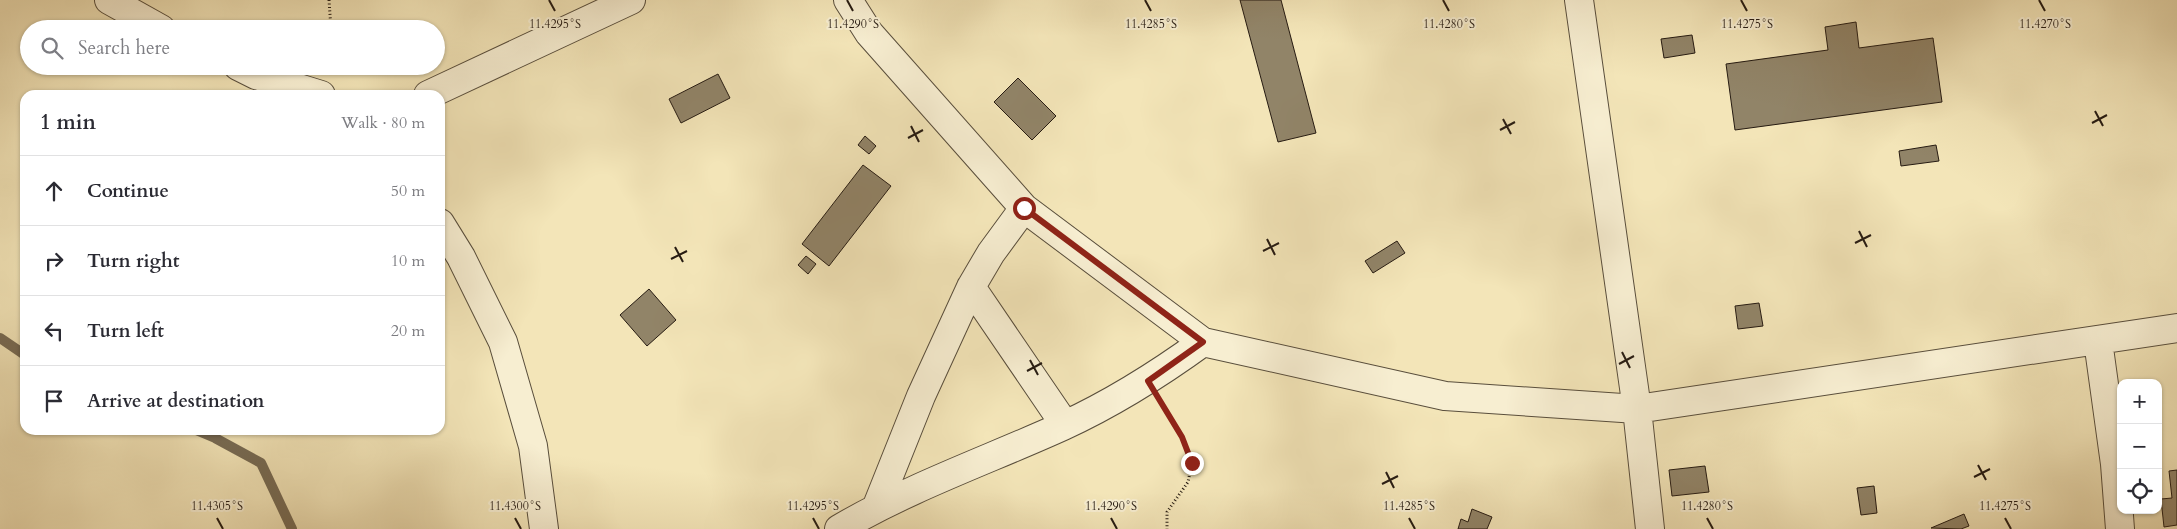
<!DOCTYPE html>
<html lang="en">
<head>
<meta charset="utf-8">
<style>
	body { margin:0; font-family:Cardo,serif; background:#f7f7f7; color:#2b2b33 }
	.controls { position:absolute; right:15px; bottom:15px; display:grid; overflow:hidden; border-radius:10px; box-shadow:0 1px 4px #0004 }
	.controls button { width:45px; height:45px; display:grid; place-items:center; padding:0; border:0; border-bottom:1px solid #e1e1e2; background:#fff; color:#2b2b33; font:25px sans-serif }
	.stop { position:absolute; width:15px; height:15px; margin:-11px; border:4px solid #8f2418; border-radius:50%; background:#fff }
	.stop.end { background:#8f2418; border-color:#fff; box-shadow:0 1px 5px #0008 }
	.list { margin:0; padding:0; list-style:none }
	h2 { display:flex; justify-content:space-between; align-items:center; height:65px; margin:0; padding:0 20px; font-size:21px }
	h2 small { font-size:16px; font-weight:400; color:#7c7c81 }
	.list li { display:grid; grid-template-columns:32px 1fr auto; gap:15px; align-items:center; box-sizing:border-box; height:70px; padding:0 20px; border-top:1px solid #e1e1e2 }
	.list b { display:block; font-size:19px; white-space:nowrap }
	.list em { font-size:16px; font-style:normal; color:#7c7c81 }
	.icon { flex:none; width:28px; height:28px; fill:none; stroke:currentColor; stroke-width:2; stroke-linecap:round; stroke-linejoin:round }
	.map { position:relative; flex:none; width:2177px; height:529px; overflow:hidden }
	.search { position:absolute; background:#fff; box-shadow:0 1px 4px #0004; left:20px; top:20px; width:425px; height:55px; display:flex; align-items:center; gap:12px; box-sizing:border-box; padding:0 18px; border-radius:28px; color:#7c7c81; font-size:19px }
	.panel { position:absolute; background:#fff; box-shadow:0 1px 4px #0004; left:20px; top:90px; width:425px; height:345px; border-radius:15px }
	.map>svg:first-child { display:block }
</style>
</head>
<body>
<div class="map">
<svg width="2177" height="529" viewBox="0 0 2177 529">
	<rect width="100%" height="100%" fill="#f3e5b8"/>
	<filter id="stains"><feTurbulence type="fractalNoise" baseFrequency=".004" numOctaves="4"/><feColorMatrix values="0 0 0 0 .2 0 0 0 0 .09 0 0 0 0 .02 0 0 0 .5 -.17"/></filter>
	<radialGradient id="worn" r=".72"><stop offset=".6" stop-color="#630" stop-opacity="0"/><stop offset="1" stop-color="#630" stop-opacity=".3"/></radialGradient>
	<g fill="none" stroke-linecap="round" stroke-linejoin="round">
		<path stroke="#776b54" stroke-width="10" d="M0,338L25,355
			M196,430L215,438L261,463L292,529"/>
	</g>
	<path fill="#918468" stroke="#261b12" d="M1240,0H1281L1316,133L1278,142Z
		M1856,22L1859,48L1933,38L1942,102L1735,130L1726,64L1828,50L1825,27Z
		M1692,35L1695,53L1664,58L1661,39Z
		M718,74L730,98L681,123L669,99Z
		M1018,78L1056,116L1032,140L994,102Z
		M865,136L876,146L869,154L858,145Z
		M1936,145L1939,161L1901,166L1899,151Z
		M863,165L891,186L829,266L802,244Z
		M1397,241L1405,253L1373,273L1365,261Z
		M806,256L816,264L808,274L798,265Z
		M649,289L676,320L647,346L620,315Z
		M1759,303L1763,326L1738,329L1735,306Z
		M1705,466L1709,492L1672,496L1669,470Z
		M2177,470V525L2164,527L2161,499L2172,498L2169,471Z
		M1874,486L1877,513L1861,515L1857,488Z
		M1472,509L1492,517L1487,529H1458L1461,519L1468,522Z
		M1964,514L1969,526L1961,529L1931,528Z"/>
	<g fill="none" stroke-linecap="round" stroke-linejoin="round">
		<defs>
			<path id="minor" d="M109,0L161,29
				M848,0L869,33L1024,208L1203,342L1445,396L1637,409L2177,328
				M1579,0L1637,409L1650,529
				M238,66L256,75L321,95
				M428,95L631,0
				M440,223L461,257L503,342L533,446L544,529
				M971,287L1065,425
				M2098,341L2115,464L2120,529
				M877,506L921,396L971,287L991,253L1024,208
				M839,529C910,487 988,460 1063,426C1113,403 1159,374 1203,342"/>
		</defs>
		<use href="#minor" stroke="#594e3c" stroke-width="30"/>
		<path stroke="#261b12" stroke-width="3" stroke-dasharray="1 2.5" stroke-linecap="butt" d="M329,0L331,29
			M1164,406L1182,437L1192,463L1188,482L1167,512V529"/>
		<use href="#minor" stroke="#f7eed1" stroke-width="28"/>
	</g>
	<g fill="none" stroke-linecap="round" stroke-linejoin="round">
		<path stroke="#8f2418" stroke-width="6" d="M1024,208L1203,342L1148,381L1182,437L1192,463"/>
	</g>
	<path fill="none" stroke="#261b12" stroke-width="2" d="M549,0L555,11M847,0L853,11M1145,0L1151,11M1443,0L1449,11M1741,0L1747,11M2039,0L2045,11M2095,111L2103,126M1503,119L1511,134M2092,123L2107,115M911,126L919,142M1500,130L1515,122M908,138L923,130M1859,231L1867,247M1267,239L1275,255M1855,243L1871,235M675,247L683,262M1263,251L1279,243M671,259L687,251M1622,352L1630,368M1030,360L1038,375M1619,364L1634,356M1027,371L1042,363M1978,465L1986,480M1386,472L1394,488M1974,477L1990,469M1382,484L1398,476M217,518L223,529M515,518L521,529M813,518L819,529M1111,518L1117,529M1409,518L1415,529M1707,518L1713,529M2005,518L2011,529"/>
	<g font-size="12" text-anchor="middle" fill="#261b12" stroke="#f7eed1" stroke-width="4" stroke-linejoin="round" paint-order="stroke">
		<text x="555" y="28">11.4295°S</text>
		<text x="853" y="28">11.4290°S</text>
		<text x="1151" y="28">11.4285°S</text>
		<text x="1449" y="28">11.4280°S</text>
		<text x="1747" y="28">11.4275°S</text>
		<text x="2045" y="28">11.4270°S</text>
		<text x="217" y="510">11.4305°S</text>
		<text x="515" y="510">11.4300°S</text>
		<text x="813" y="510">11.4295°S</text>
		<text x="1111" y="510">11.4290°S</text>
		<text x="1409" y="510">11.4285°S</text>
		<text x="1707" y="510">11.4280°S</text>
		<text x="2005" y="510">11.4275°S</text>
	</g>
	<rect width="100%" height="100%" filter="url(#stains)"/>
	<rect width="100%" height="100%" fill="url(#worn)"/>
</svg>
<div class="controls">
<button>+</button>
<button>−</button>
<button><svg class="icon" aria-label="locate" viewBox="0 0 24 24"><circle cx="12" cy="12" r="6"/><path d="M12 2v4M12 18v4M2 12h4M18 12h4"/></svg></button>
</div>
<div class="stop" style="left:1024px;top:208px"></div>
<div class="stop end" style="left:1192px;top:463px"></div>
<div class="search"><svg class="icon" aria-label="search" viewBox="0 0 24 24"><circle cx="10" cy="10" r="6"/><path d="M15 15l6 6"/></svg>Search here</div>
<section class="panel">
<h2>1 min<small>Walk · 80 m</small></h2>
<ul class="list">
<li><svg class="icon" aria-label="ahead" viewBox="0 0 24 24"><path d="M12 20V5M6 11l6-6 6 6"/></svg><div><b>Continue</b></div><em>50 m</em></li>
<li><svg class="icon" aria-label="right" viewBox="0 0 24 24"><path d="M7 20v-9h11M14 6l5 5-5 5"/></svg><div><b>Turn right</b></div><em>10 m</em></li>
<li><svg class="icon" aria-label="left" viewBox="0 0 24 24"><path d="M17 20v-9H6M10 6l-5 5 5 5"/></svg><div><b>Turn left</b></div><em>20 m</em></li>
<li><svg class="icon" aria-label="arrive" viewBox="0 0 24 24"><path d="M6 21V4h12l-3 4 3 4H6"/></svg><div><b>Arrive at destination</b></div></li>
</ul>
</section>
</div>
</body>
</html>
